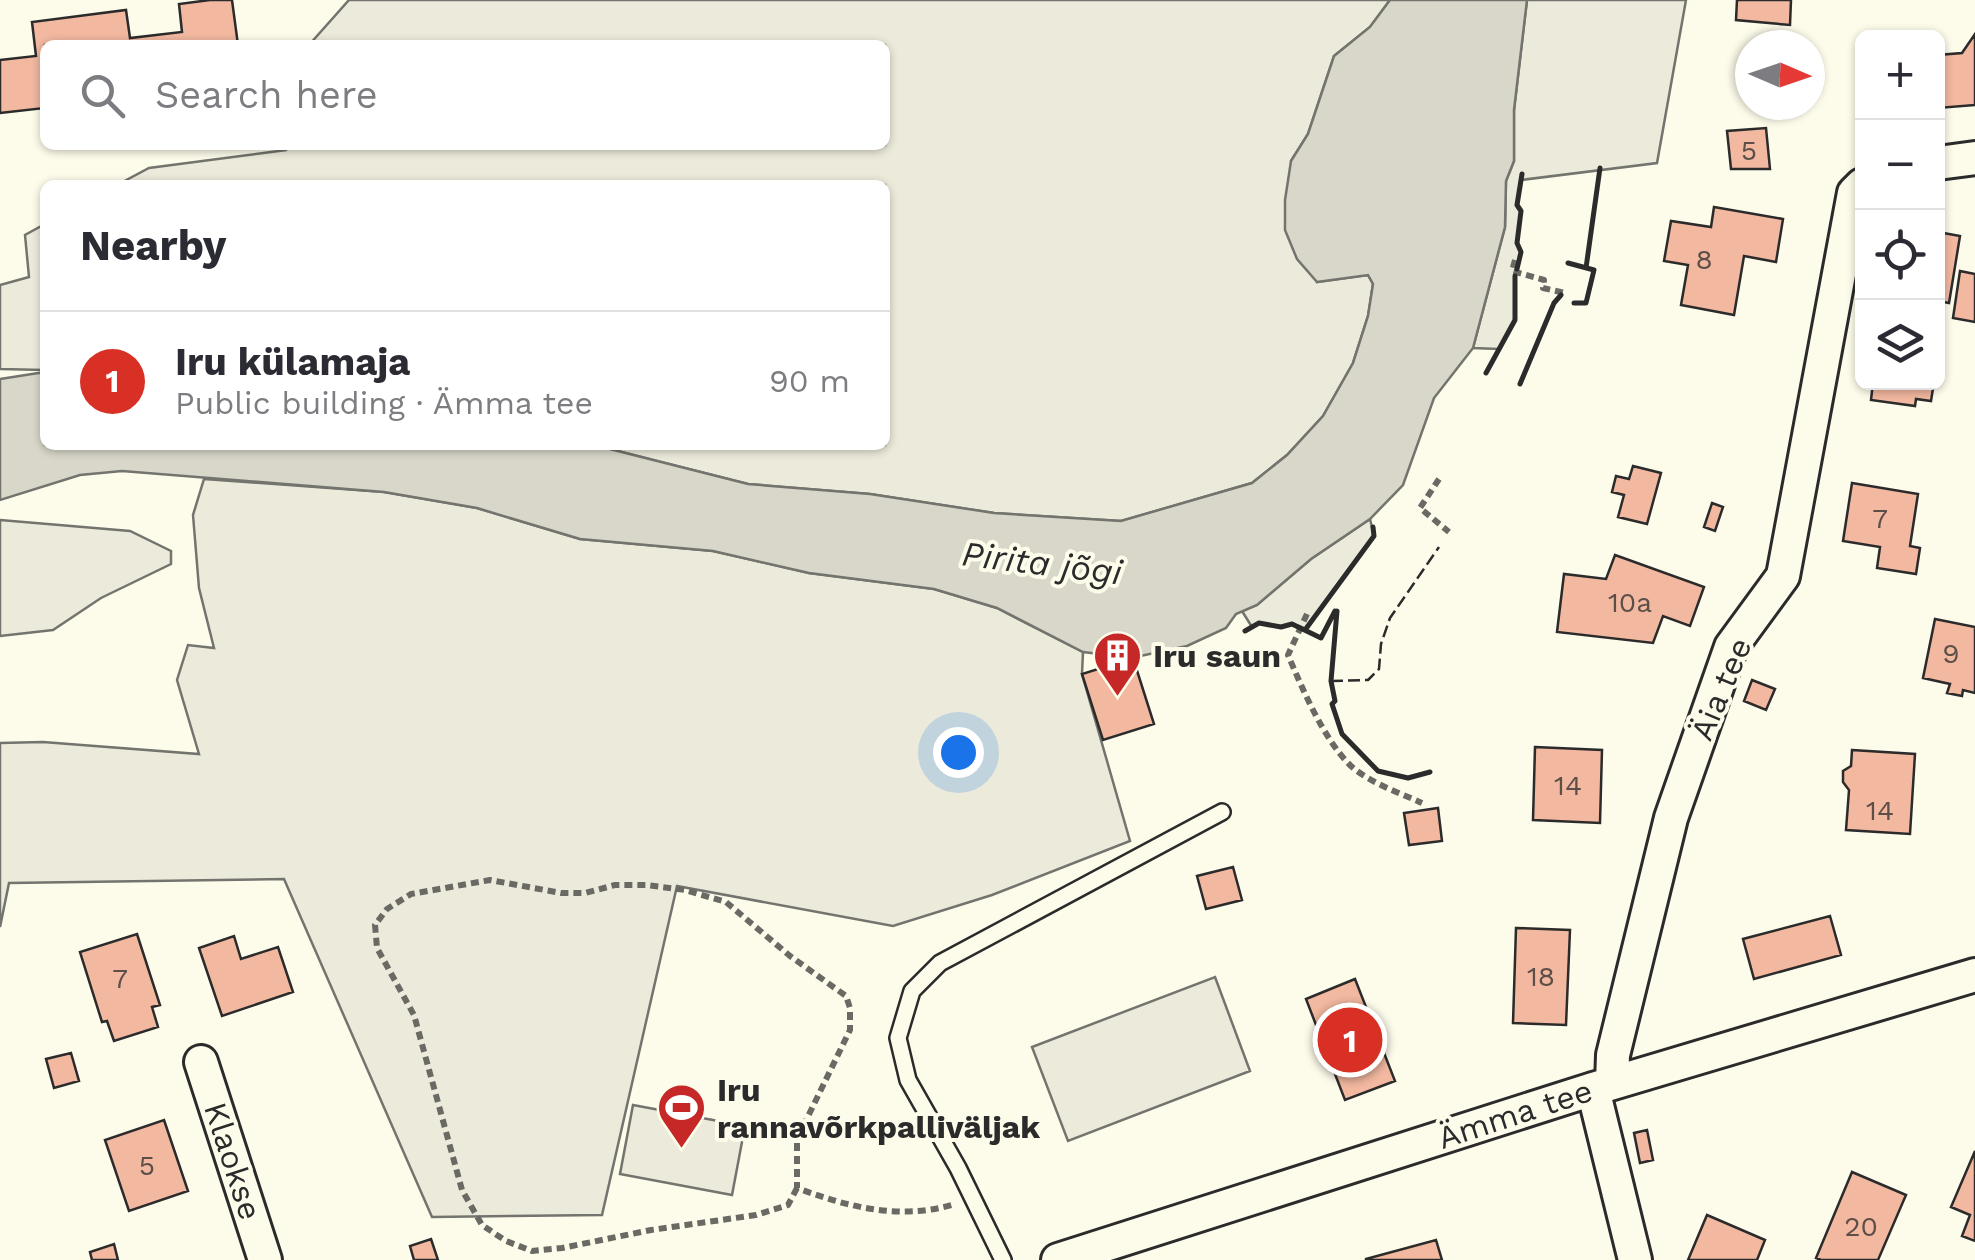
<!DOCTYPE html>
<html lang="en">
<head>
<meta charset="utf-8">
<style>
	body { margin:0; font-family:"Work Sans",sans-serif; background:#f2f2f3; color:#2b2b33 }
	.controls { position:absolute; right:30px; top:30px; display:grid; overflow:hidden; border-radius:15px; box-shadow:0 2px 8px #0004 }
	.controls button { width:90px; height:90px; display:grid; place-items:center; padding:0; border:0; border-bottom:2px solid #e1e1e2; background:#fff; color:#2b2b33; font:50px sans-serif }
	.compass { position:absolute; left:1735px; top:30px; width:90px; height:90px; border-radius:50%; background:#fff; box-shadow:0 2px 8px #0004; rotate:92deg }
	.you { position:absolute; left:958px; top:752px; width:35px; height:35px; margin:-25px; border:8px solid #fff; border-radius:50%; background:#1a73e8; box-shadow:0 0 0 15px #1a73e833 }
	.badge { display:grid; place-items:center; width:65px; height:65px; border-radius:50%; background:#d93025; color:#fff; font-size:32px; font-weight:700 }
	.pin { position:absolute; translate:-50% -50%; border:5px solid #fff; box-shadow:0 2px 10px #0006 }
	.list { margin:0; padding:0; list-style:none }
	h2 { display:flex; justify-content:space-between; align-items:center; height:130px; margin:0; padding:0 40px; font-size:42px }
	h2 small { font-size:32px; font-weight:400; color:#7c7c81 }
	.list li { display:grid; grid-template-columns:65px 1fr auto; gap:30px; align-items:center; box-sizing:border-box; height:140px; padding:0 40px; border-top:2px solid #e1e1e2 }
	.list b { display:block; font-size:38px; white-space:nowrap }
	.list p { margin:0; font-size:32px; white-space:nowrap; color:#7c7c81 }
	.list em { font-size:32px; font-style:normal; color:#7c7c81 }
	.icon { flex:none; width:55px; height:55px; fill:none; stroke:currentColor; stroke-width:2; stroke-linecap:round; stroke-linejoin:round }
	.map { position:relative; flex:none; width:1975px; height:1260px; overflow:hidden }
	.search { position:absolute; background:#fff; box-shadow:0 2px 8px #0004; left:40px; top:40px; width:850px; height:110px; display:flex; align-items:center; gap:25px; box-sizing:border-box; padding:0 35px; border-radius:15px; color:#7c7c81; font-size:38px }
	.panel { position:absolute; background:#fff; box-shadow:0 2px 8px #0004; left:40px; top:180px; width:850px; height:270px; border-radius:15px }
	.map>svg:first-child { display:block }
</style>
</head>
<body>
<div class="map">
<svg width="1975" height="1260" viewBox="0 0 1975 1260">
	<rect width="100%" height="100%" fill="#fdfbea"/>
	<path fill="#ecebdb" stroke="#74746e" stroke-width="2.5" d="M349,0H1390L1370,27L1334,56L1308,134L1291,161L1317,282L1368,275L1373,284L1368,316L1353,363L1323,416L1287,455L1252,483L1121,521L994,513L870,494L748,484L594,445H885V185H117L149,168L286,150L289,145H885V45H309Z
		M1527,0H1686L1657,163L1521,180L1517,205L1521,211L1517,243L1521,252L1515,276V320L1499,349L1473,348L1505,227L1506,181L1514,161V110Z
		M45,224V370L0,369V285L29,277L25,235Z
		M204,479L384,492L477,508L580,539L713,551L809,573L934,589L997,608L1083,652L1082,674L1130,841L992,895L893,926L677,886L602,1215L432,1217L284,879L9,883L0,927V743L43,742L199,754L177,680L188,645L214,648L199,588L193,515Z
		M1370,519L1374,536L1305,630L1292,624L1281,627L1259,623L1252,627L1242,611L1257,605L1311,559Z
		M0,520L130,531L171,551V564L101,598L53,630L0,636Z
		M1215,977L1250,1071L1068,1141L1032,1047Z
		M633,1105L745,1126L732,1195L620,1174Z"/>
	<path fill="#d8d7c9" stroke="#74746e" stroke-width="2.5" d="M1390,0H1527L1514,110V161L1506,181L1505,227L1473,348L1434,398L1403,485L1370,519L1311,559L1257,605L1236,614L1226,628L1187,646L1131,658L1083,652L997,608L934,589L809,573L713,551L580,539L477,508L384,492L122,471L80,475L0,500V379L45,372V445H594L748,484L870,494L994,513L1121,521L1252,483L1287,455L1323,416L1353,363L1368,316L1373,284L1368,275L1317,282L1297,259L1285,230V200L1291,161L1308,134L1334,56L1370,27Z"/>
	<path fill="#f2b8a0" stroke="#2b2b2b" stroke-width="2.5" d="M210,0H232L238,45H45V108L0,113V60L36,56L32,22L126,10L130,38L182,32L179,4Z
		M1737,0H1791L1790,25L1736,20Z
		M1975,34V105L1938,108V55L1962,53Z
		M1766,128L1770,169H1731L1727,131Z
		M1714,207L1783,219L1776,262L1744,256L1734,315L1681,305L1688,265L1664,261L1671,221L1711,227Z
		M1938,232L1960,236L1949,303L1938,301Z
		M1960,271L1975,274V322L1953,318Z
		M1873,382H1934L1931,401L1916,399L1915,406L1871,400Z
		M1633,466L1661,473L1647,524L1618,517L1624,495L1612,492L1616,476L1629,479Z
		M1852,483L1918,494L1910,546L1920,548L1916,574L1877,568L1880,547L1843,541Z
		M1712,503L1723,507L1715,531L1704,527Z
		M1615,555L1704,587L1690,626L1663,616L1653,643L1557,632L1564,574L1606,579Z
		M1935,619L1975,627V693L1963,690L1962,696L1947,693L1950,684L1923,678Z
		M1133,658L1154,724L1103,740L1082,674Z
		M1752,680L1775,689L1766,710L1744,701Z
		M1535,747L1602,750L1600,823L1533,820Z
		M1852,750L1915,754L1910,834L1846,830L1849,790L1843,782V771L1851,766Z
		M1438,808L1442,841L1409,845L1404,813Z
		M1233,867L1242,900L1206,909L1197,876Z
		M1830,916L1841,955L1754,979L1743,939Z
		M1516,928L1570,930L1566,1025L1513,1023Z
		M137,934L160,1005L152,1007L158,1027L114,1041L107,1021L102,1022L80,952Z
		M234,936L241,959L278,947L293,992L222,1016L199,948Z
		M1355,979L1395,1081L1345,1100L1306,999Z
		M71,1053L79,1081L54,1088L46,1059Z
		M164,1120L188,1191L129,1211L105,1140Z
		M1647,1130L1653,1160L1640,1163L1634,1133Z
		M1975,1151V1241L1962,1236L1970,1215L1951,1207Z
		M1852,1172L1906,1195L1878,1260H1821L1816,1258Z
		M1707,1215L1765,1240L1757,1260H1688Z
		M431,1239L438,1260H414L410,1246Z
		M1436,1240L1442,1260H1366V1259Z
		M114,1244L118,1260H92L90,1252Z"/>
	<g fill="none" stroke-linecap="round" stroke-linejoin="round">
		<defs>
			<path id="lane" d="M1003,1260L958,1168L908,1080L898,1038L912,991L940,963L1222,812"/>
			<path id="street" d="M1938,163L1975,158
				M201,1062L265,1260
				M1612,1083L1613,1055L1671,818L1731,647L1783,576L1854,193L1862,185
				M1593,1089L1635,1260
				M1058,1260L1593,1089L1975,975"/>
		</defs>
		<use href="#lane" stroke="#2b2b2b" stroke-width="20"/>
		<use href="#street" stroke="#2b2b2b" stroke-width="38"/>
		<path stroke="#6a6964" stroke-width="6" stroke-dasharray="8 5" stroke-linecap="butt" d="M1515,260L1512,271L1544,280L1543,288L1565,293
			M1439,479L1420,508L1449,532
			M1307,614L1288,655C1303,690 1324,740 1351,766C1370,783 1398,792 1422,803
			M797,1188L788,1205L756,1215L651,1230L562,1248L532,1251L506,1241L482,1225L462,1190L414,1015L377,948L375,925L387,909L411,894L490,880L561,893H585L615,885H646L685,890L726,902L790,956L846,996L850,1008V1030L797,1139V1188C848,1207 899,1220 952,1205"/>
		<use href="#lane" stroke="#fdfbea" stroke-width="15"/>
		<use href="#street" stroke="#fdfbea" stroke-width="32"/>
		<path stroke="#2b2b2b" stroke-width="2.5" stroke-dasharray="12 5" stroke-linecap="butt" d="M1331,681L1368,680L1379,669L1381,644L1390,618L1439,547"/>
		<path stroke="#2b2b2b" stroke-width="5" d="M1568,263L1594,270L1586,303H1574
			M1586,268L1600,168
			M1517,269L1521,252L1517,243L1521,211L1517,205L1522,174
			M1486,373L1515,320V276
			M1520,384L1554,303L1561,295
			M1337,611L1331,681L1335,701L1332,704L1342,734L1378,771L1408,778L1430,772
			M1305,630L1374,536L1373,527
			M1245,631L1259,623L1281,627L1292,624L1321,638L1335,611"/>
	</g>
	<defs>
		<symbol id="building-pin" viewBox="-11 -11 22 30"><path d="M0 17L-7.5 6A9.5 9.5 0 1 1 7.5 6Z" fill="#c62828" stroke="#fdfbea"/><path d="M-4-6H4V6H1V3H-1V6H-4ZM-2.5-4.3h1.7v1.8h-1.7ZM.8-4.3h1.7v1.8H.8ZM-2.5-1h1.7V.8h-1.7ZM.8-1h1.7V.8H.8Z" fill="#fff"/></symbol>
		<symbol id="stadium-pin" viewBox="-11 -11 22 30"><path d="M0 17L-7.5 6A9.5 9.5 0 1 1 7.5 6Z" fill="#c62828" stroke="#fdfbea"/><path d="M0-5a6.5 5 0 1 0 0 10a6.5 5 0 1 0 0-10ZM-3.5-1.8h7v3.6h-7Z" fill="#fff"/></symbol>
	</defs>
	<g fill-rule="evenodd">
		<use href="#building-pin" x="1090" y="628" width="55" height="75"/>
		<use href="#stadium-pin" x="654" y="1080" width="55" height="75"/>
	</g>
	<g text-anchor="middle" stroke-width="8" stroke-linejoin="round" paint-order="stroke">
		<g font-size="28" fill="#5d4e48">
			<text x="1749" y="160">5</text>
			<text x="1704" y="269">8</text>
			<text x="1880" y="528">7</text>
			<text x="1630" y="612">10a</text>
			<text x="1951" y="663">9</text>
			<text x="1568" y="795">14</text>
			<text x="1880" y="820">14</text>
			<text x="1541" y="986">18</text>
			<text x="120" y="988">7</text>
			<text x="147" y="1175">5</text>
			<text x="1861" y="1236">20</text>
		</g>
		<g font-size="32" font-weight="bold" fill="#2b2b2b" stroke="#fdfbea" text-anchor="start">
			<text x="1153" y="667">Iru saun</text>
			<text x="717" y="1101">Iru<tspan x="717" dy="37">rannavõrkpalliväljak</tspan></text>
		</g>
		<g font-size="32" fill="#2b2b2b" stroke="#fdfbea">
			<text transform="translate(1721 689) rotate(-67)" y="11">Äia tee</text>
			<text transform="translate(1515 1114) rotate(-18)" y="11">Ämma tee</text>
			<text transform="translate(233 1161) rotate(72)" y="11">Klaokse</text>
		</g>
		<g font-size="35" font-style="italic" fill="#2b2b2b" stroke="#fdfbea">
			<text transform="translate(1042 563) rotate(7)" y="12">Pirita jõgi</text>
		</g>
	</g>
</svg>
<div class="controls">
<button>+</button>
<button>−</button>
<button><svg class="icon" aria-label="locate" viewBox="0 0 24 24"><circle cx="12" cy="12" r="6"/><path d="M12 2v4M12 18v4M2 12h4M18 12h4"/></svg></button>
<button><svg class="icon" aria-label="layers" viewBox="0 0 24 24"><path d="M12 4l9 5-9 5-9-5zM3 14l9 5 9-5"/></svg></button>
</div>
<svg class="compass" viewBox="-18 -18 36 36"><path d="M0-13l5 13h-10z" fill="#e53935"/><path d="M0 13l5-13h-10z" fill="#7c7c81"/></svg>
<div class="you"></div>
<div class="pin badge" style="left:1350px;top:1040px">1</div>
<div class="search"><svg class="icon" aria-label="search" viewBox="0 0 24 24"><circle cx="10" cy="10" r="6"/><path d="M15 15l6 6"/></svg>Search here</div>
<section class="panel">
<h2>Nearby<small></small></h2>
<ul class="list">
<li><span class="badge">1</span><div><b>Iru külamaja</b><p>Public building · Ämma tee</p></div><em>90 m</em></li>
</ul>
</section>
</div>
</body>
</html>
